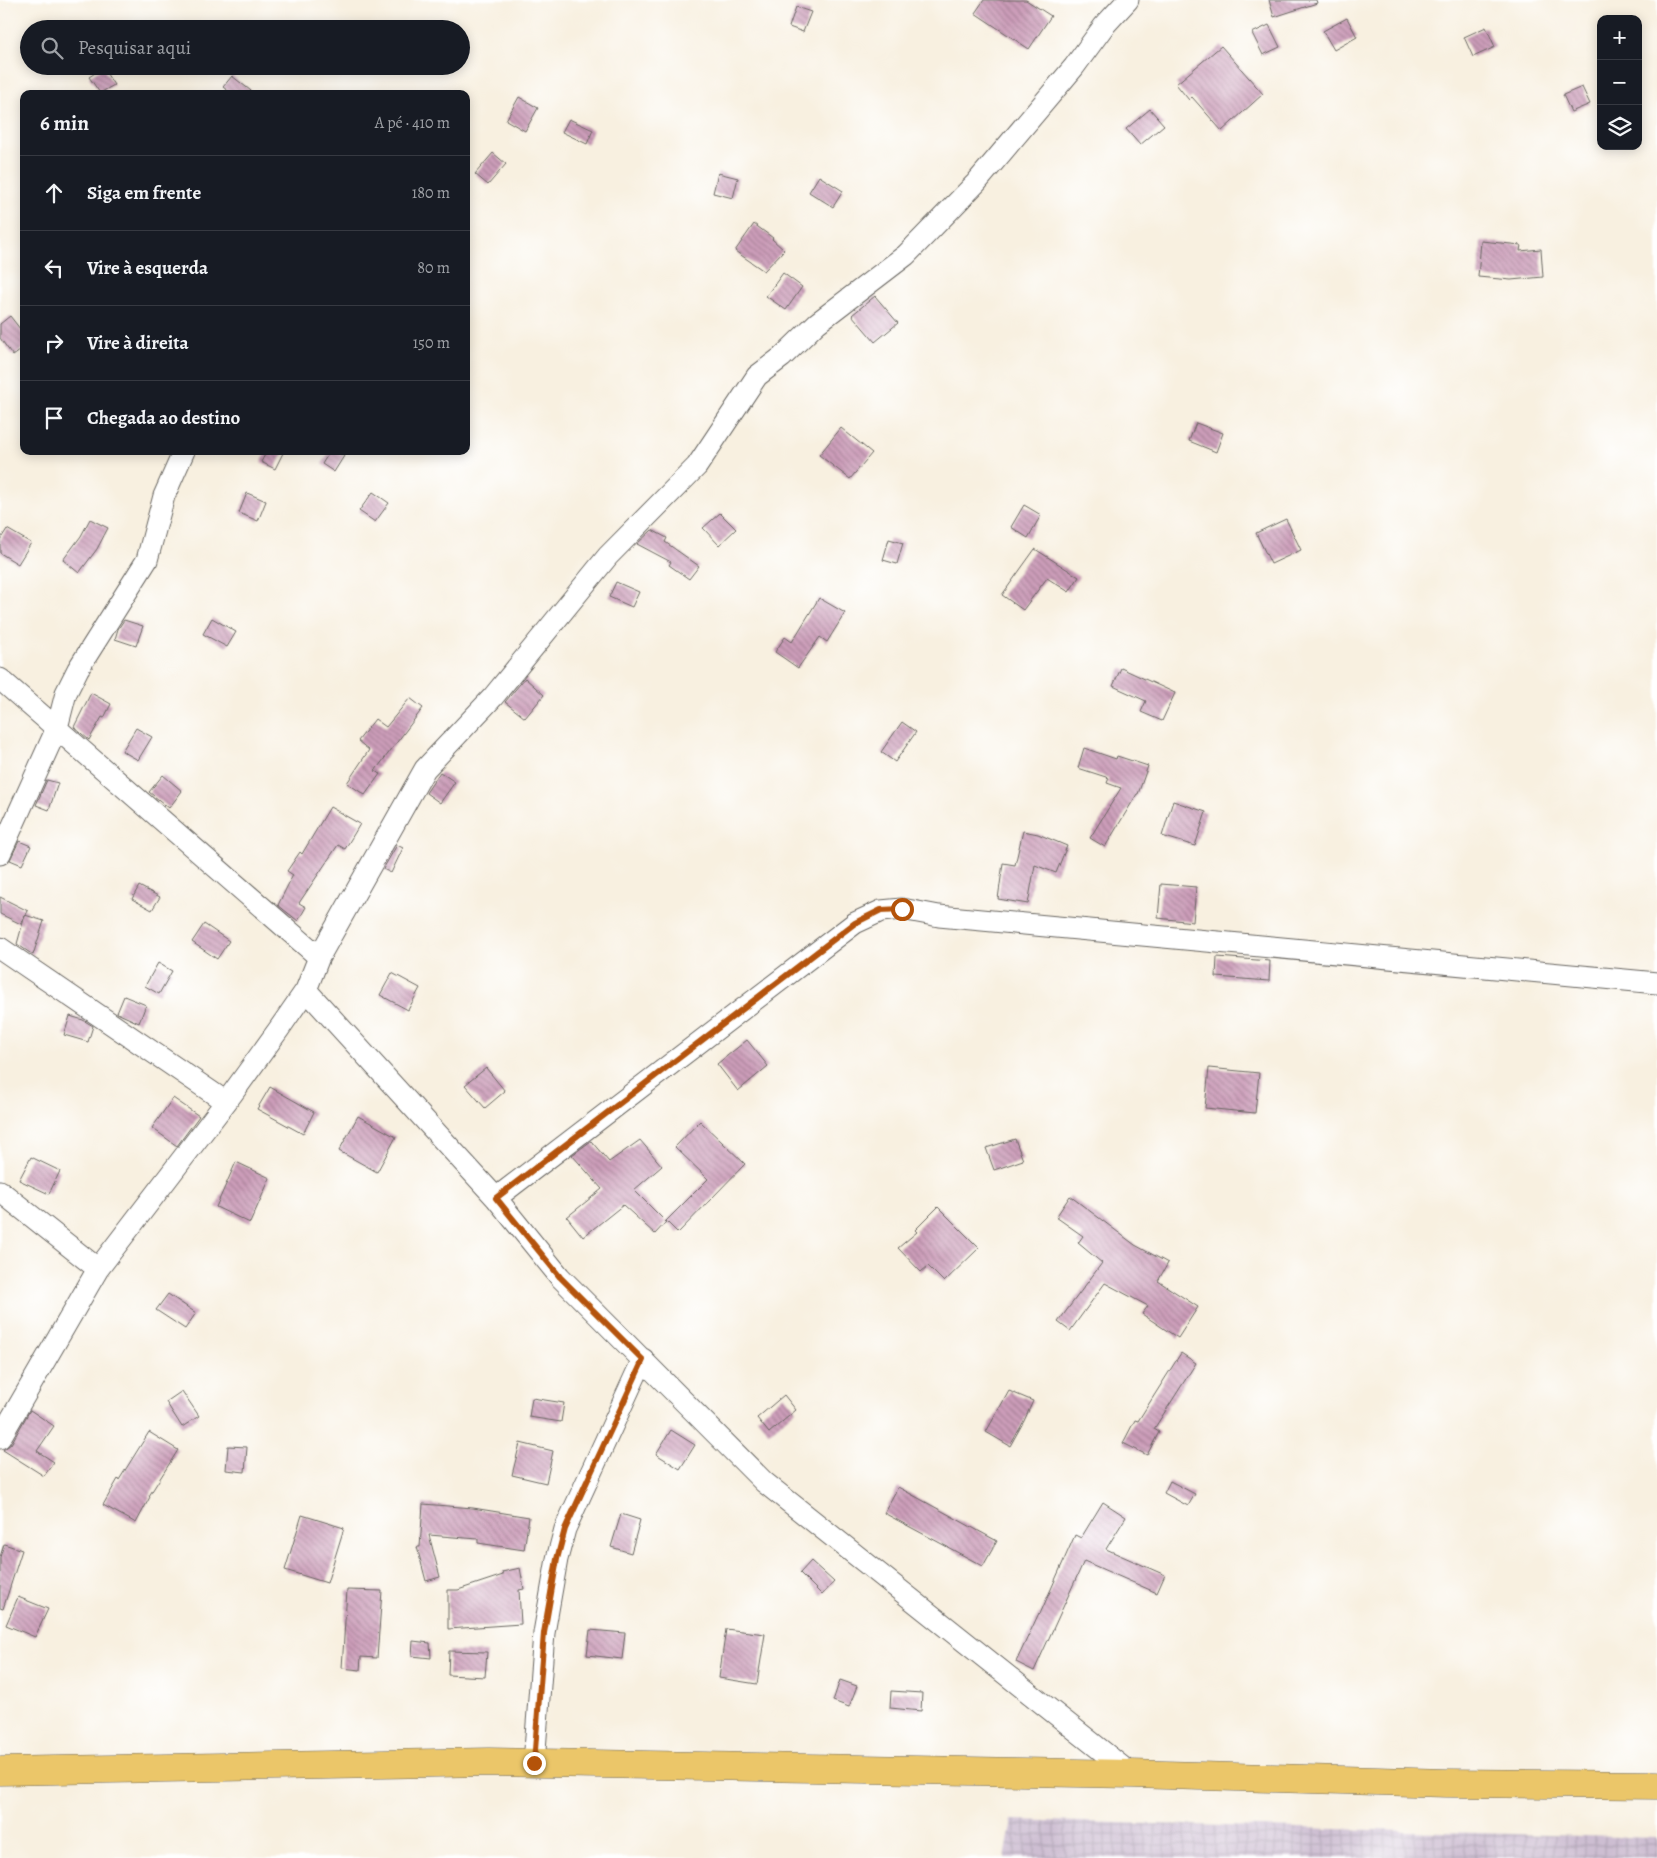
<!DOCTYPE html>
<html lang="pt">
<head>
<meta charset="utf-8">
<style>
	body { margin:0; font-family:Alegreya,serif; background:#242831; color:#f1f3f6 }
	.controls { position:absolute; right:15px; top:15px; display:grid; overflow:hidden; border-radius:10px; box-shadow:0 2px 12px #0003 }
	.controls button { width:45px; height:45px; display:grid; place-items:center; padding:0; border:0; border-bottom:1px solid #363941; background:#171b24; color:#f1f3f6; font:25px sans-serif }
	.stop { position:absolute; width:15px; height:15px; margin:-11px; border:4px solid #b45309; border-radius:50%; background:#fff }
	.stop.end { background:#b45309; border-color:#fff; box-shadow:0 1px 5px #0008 }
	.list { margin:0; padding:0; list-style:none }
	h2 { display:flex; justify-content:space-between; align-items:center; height:65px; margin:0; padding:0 20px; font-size:21px }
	h2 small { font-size:16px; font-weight:400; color:#9ea1a6 }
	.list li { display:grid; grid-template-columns:32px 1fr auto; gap:15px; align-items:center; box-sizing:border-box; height:75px; padding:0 20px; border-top:1px solid #363941 }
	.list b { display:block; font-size:19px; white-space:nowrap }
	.list em { font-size:16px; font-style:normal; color:#9ea1a6 }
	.icon { flex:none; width:28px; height:28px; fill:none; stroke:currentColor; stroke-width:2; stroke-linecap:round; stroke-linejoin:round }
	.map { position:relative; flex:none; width:1657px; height:1858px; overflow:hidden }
	.search { position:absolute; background:#171b24; box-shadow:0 2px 12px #0003; left:20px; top:20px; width:450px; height:55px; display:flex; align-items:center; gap:12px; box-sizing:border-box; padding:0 18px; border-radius:28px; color:#9ea1a6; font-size:19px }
	.panel { position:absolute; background:#171b24; box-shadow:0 2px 12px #0003; left:20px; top:90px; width:450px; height:365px; border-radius:10px }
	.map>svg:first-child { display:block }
</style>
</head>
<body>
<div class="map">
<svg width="1657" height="1858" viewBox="0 0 1657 1858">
	<defs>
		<pattern id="industrial-grid" width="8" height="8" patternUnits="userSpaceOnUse" patternTransform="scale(1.25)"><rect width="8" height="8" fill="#cdbed2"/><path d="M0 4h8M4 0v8" fill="none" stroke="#afa3b4"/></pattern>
		<pattern id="building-back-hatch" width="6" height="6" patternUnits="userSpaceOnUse" patternTransform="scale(1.25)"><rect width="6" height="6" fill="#cc9db9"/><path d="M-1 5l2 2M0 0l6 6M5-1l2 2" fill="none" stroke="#a57f96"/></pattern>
	</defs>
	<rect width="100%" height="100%" fill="#fff"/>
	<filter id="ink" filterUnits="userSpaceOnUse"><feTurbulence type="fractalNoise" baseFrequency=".02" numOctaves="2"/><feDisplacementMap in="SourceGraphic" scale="10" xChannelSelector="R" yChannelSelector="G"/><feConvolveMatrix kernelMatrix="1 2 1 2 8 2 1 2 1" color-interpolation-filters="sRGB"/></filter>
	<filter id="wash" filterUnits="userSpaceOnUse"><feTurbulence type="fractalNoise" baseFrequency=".0096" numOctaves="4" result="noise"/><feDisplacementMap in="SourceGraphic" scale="20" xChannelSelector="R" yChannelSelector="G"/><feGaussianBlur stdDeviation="1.12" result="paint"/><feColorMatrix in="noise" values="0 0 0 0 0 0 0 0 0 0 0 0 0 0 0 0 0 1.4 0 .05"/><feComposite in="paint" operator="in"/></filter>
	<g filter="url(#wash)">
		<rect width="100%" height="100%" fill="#f8f0e0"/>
		<path fill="url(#industrial-grid)" d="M1012,1820L1657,1838V1858H1005Z"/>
		<g id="blocks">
			<path fill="url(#building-back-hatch)" d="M984,0H1026L1051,16L1029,49L975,13Z
				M1269,0H1316L1317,3L1274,17Z
				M796,7L811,12L803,32L789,27Z
				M1347,18L1357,37L1334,50L1323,31Z
				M1269,25L1280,47L1263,55L1252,33Z
				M1486,27L1495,47L1473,57L1464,37Z
				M1221,46L1263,94L1222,131L1192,97L1189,100L1176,84Z
				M103,68L114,85L100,93L89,77Z
				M232,76L255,94H232L223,87Z
				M1582,87L1590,104L1571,112L1563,95Z
				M519,97L538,108L525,131L506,120Z
				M1150,109L1164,125L1140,145L1126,129Z
				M569,119L593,130L587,144L562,132Z
				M493,153L506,164L488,185L475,174Z
				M718,173L738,178L733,198L713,193Z
				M819,176L843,191L833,207L809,192Z
				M754,224L773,238L772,239L784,250L764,271L735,251Z
				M1481,241L1521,245L1520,251L1541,249L1543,277L1511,280L1478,277Z
				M783,273L802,287L786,310L766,296Z
				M875,296L898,323L875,342L852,315Z
				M10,316L24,334V348L13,356L0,338V324Z
				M1196,423L1223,433L1216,452L1189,441Z
				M841,428L872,453L850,479L819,455Z
				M267,451H284L275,469L261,462Z
				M330,451H336L344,456L334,472L322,464Z
				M373,492L389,503L375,522L359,511Z
				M247,493L266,501L258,521L239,513Z
				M1024,505L1041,515L1028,538L1011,527Z
				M720,513L736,529L719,545L703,528Z
				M90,519L108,528L97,549L79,573L63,560L81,536Z
				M1286,519L1301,550L1271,564L1256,533Z
				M7,529L31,543L18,564L0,553V540Z
				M652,530L667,538L665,542L699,566L689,579L669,565L671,562L637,544Z
				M889,539L903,543L897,564L883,560Z
				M1035,549L1079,577L1069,592L1047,578L1023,610L1002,595Z
				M616,582L639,592L632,607L609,597Z
				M819,598L845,613L827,642L820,637L798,668L775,652L785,637L792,642Z
				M212,618L236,632L227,647L203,634Z
				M124,620L143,626L136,646L115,639L118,629Z
				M1121,668L1175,693L1162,721L1141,712L1146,701L1113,686Z
				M525,678L544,695L525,718L505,702Z
				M91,693L111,704L104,718L102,717L89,740L74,727Z
				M410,698L423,708L375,771L380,774L365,795L347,783L369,750L358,741L375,719L386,727Z
				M902,722L916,732L895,762L881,752Z
				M136,728L152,737L138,760L122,751Z
				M1084,748L1116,759L1117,756L1148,766L1138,794H1137L1105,847L1090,838L1121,788L1107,783L1109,778L1078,768Z
				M440,772L455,782L440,803L426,793Z
				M163,775L182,791L169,808L149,792Z
				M47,780L58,783L49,810L36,805Z
				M1173,801L1206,812L1195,846L1162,836Z
				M330,807L360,824L345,849L338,845L299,903L306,907L298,921L278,905L293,875L287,871L300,852L302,854Z
				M1023,831L1038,834L1067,846L1056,873L1035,865L1028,904L998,899L1003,863L1015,865Z
				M19,841L31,846L22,865L10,860Z
				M397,845L403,848L391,873L383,869Z
				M1161,884L1196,887L1193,922L1158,918Z
				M139,886L160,897L152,910L132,899Z
				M0,897L28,911L21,924L0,914Z
				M25,915L44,921L33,955L17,944Z
				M204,924L229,941L217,959L192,942Z
				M1217,957L1270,961L1269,981L1216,977Z
				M158,963L172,971L159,994L145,986Z
				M392,973L420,988L408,1010L380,995Z
				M124,996L146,1005L139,1023L117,1013Z
				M70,1016L83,1020L93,1026L88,1042L64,1035Z
				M747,1040L768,1066L738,1091L717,1064Z
				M486,1068L505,1091L485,1108L465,1085Z
				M1209,1068L1259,1073L1255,1113L1205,1108Z
				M270,1087L314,1112L303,1134L257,1109Z
				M173,1098L199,1116L177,1146L152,1128Z
				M358,1116L396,1137L377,1172L339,1151Z
				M700,1121L745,1164L678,1233L666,1221L708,1179L675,1147Z
				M1015,1139L1023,1160L994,1170L986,1148Z
				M640,1140L662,1166L634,1190L666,1222L655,1234L623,1205L583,1237L567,1217L602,1189L572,1155L591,1141L609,1162Z
				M31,1157L60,1171L49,1194L19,1180Z
				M236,1162L270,1178L250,1223L216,1207Z
				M1070,1196L1135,1245L1168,1263L1158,1281L1198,1307L1178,1338L1142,1314L1148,1306L1105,1283L1070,1331L1058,1322L1102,1263L1078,1243L1083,1236L1056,1217Z
				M938,1207L979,1248L944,1282L928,1266L921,1272L898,1248L917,1232L915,1230Z
				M168,1294L196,1313L185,1329L156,1310Z
				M1181,1353L1196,1363L1154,1429L1159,1432L1147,1455L1123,1443L1135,1420L1138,1421Z
				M182,1391L199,1416L182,1427L166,1402Z
				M1009,1391L1033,1401L1024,1421L1010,1446L986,1432Z
				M784,1395L796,1410L769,1433L757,1418Z
				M532,1398L564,1403L561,1422L529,1417Z
				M30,1410L54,1426L37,1451L54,1462L44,1476L3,1450L11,1444Z
				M671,1430L695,1445L680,1469L656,1454Z
				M149,1432L178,1450L149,1496L150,1497L136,1523L103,1505L118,1479L119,1480Z
				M520,1443L553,1451L546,1483L512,1475Z
				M228,1446L247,1447L245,1472L226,1470Z
				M1170,1481L1195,1494L1188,1506L1164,1493Z
				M898,1487L997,1541L983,1566L884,1513Z
				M1103,1502L1126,1517L1106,1549L1165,1575L1157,1593L1084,1561L1034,1671L1016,1662L1039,1613L1040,1614L1075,1535L1081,1538Z
				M423,1504L473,1508L529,1517L524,1550L478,1543V1539L429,1535L440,1577L426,1581L417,1547H420Z
				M621,1514L640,1520L631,1553L611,1547Z
				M302,1515L344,1528L327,1583L285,1570Z
				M4,1544L22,1550L3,1609L0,1608V1557Z
				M811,1561L834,1582L822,1595L800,1573Z
				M520,1568L524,1589L519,1590L521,1624L448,1629V1590H458L503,1575L502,1572Z
				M347,1590L382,1591L377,1658L361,1657L360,1670L342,1668Z
				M18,1597L48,1609L35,1637L6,1625Z
				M726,1629L765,1634L757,1684L719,1678Z
				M590,1630L625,1633L622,1659L587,1655Z
				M413,1641L430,1643L431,1658L412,1656Z
				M449,1651L487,1652L485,1677L448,1675Z
				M840,1680L857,1686L849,1707L833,1701Z
				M891,1691L922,1693L921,1711L890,1708Z"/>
		</g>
	</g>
	<g filter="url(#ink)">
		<use href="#blocks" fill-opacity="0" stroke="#696661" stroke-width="1"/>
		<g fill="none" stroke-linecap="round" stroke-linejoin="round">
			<defs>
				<path id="minor" d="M0,679L319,957
					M0,854L57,728L66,693L78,669L147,560L164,496L184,451
					M0,948L226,1102
					M306,990L496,1198L560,1277L764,1482L1131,1774
					M0,1191L98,1269
					M496,1198L855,923L881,911L902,909L939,916L1657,983
					M0,1438L98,1269L232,1094L279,1029L306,990L319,957L425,769L493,697L608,556L697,466L757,376L782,357L817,323L906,255L976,183L1074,67L1104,26L1128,0
					M534,1763L544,1633L557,1559L565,1529L643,1359"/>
				<path id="primary" d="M0,1771L489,1762L1131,1774L1447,1783L1657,1785"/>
			</defs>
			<use href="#minor" stroke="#696661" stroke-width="23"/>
			<use href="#primary" stroke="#696661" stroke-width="29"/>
			<use href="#minor" stroke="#fff" stroke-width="21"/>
			<use href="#primary" stroke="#ebc669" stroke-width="28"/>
		</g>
	</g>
	<g fill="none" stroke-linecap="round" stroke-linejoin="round" filter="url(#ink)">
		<path stroke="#b45309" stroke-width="6" d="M534,1763L544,1633L557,1559L565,1529L643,1360L560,1277L496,1198L855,923L881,910L902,909"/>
	</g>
</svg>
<div class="controls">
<button>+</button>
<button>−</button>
<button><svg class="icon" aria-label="layers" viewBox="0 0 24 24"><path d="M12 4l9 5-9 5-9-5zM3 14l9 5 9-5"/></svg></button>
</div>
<div class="stop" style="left:902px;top:909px"></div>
<div class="stop end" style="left:534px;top:1763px"></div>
<div class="search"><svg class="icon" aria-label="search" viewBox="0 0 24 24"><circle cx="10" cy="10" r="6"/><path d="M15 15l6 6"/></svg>Pesquisar aqui</div>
<section class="panel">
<h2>6 min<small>A pé · 410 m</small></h2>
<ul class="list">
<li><svg class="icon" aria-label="ahead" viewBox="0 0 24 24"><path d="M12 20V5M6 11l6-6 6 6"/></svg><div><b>Siga em frente</b></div><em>180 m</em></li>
<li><svg class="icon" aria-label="left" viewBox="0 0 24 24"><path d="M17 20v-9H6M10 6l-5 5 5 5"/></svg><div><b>Vire à esquerda</b></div><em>80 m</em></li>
<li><svg class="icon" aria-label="right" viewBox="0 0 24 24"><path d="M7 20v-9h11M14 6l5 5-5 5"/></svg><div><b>Vire à direita</b></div><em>150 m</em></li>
<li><svg class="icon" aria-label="arrive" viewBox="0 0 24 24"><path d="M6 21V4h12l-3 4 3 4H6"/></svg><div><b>Chegada ao destino</b></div></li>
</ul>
</section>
</div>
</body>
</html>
